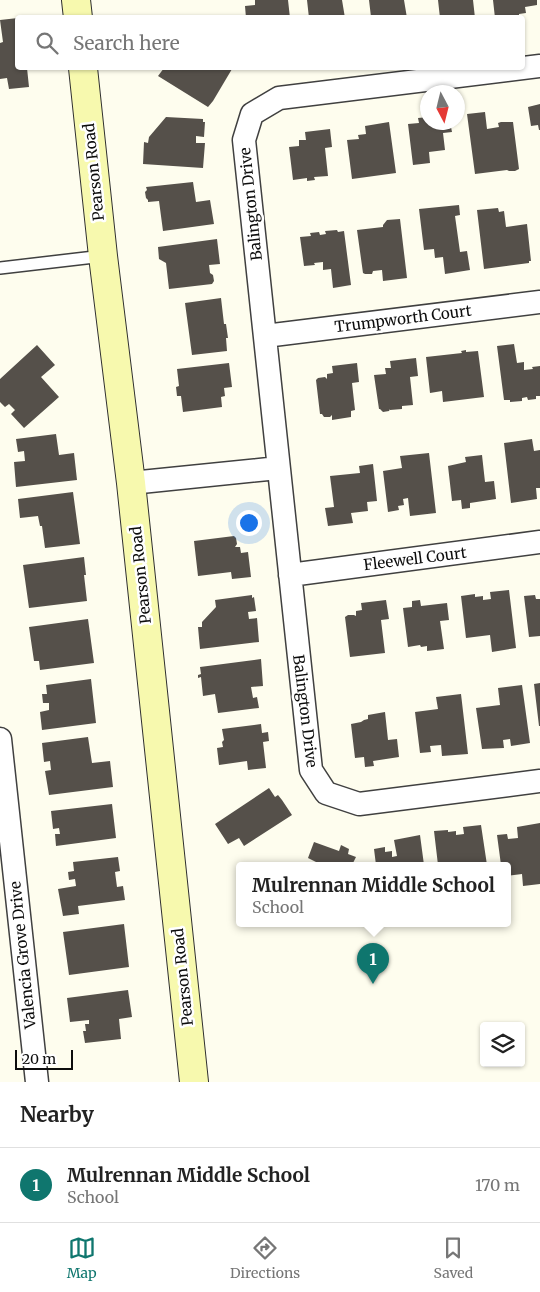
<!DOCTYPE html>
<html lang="en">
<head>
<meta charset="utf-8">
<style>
	body { margin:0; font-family:Merriweather,serif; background:#f2f2f2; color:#222 }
	.controls { position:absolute; right:15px; bottom:15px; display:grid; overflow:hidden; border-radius:5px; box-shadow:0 1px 4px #0004 }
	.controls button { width:45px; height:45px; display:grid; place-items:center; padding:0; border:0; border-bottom:1px solid #e0e0e0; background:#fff; color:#222; font:25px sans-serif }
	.compass { position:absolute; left:420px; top:85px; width:45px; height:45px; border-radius:50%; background:#fff; box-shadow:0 1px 4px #0004; rotate:173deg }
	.scale { position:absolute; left:15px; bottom:12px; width:58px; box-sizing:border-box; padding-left:5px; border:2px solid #0d0d0d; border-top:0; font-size:14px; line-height:18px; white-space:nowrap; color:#0d0d0d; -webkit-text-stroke:4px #fff; paint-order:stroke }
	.you { position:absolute; left:248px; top:522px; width:18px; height:18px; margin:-12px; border:4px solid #fff; border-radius:50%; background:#1a73e8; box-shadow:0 0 0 8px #1a73e833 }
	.badge { display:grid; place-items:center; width:32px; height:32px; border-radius:50%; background:#0f766e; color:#fff; font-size:16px; font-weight:700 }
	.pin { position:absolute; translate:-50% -41px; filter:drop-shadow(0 1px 2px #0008) }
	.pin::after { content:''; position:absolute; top:26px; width:18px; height:15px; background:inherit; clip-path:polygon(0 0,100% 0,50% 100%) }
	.popup { position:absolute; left:236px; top:862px; width:275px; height:65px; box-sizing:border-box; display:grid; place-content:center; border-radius:5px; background:#fff; filter:drop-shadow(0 1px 4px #0005); font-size:16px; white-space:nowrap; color:#767676 }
	.popup b { font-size:19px; color:#222 }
	.popup::after { content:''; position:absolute; left:50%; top:100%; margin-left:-10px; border:10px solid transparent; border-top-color:#fff }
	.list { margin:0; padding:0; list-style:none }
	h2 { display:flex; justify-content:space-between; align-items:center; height:65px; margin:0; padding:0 20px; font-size:21px }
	h2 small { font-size:16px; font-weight:400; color:#767676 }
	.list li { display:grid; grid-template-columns:32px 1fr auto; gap:15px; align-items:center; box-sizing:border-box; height:75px; padding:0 20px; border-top:1px solid #e0e0e0 }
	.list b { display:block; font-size:19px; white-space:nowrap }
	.list p { margin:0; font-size:16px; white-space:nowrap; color:#767676 }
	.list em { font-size:16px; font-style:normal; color:#767676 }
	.icon { flex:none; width:28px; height:28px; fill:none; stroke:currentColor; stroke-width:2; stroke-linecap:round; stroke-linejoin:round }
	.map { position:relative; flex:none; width:540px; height:1082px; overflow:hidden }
	.search { position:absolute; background:#fff; box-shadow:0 1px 4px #0004; left:15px; right:15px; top:15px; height:55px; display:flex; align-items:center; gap:12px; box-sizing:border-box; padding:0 18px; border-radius:5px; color:#767676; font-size:19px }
	.sheet { height:140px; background:#fff }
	nav { display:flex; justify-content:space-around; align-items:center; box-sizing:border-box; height:70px; border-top:1px solid #e0e0e0; background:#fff; font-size:14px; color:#767676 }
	nav a { display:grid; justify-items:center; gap:2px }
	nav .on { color:#0f766e }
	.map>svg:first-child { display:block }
</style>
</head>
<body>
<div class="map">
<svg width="540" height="1082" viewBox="0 0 540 1082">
	<rect width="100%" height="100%" fill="#fefdee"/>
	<path fill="#55504a" d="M255,0H288L290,18H246L245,6L255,5Z
		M307,0H342L345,18H309Z
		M369,0H404L407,18H381V16L371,17Z
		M438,0H473L475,18H440Z
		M493,0H537V5L525,7L526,13L519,14V18H495Z
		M18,18V68H27L29,87L9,89L7,78L0,79V43L3,42L0,20Z
		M164,68H230L232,69L213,101L208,107L158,76Z
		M540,104V130H539L538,125L531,126L528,107Z
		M485,112L487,129L499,127L498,123L501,122H513L519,169L515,171H509L507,170L475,174L467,114Z
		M166,117L203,119V122H205L204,137L196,136V143H205L203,168L143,164L144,142L148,143L149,137Z
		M428,117V122H450L452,132L443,133L445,150L429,152L430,163L413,165L408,124L419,123L418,118Z
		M389,122L396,173L352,179L347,140L359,139L358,135L366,134L365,126Z
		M330,129L332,147L325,148L328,176L314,177L315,180L307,181V178L293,180L289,147L299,146V140H306L305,132Z
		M193,182L196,202L210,200L214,224L163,231L159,201L148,202V200L146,198L145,192L147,190L146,187Z
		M459,205L460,215L455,216L460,252L467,251L470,270L445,274L443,257L435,258L434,249L424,250L419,209Z
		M498,208L499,212L504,211L506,227L527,224L531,261H529V263L484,269L477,210Z
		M400,219L407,278L383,281L382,270L373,271L372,274H365L363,273L357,230L383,227V225L387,220Z
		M337,230L338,232L344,231L351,285L333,288L331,269L323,270V262L314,263L315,265L304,266L300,237L311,236L310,233L319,232L320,235L326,234L325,231Z
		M217,239L220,264L209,265L210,273L213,275L214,281L212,284L169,289L166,263L159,259L158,247Z
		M221,298L224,324H226L228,338H226L227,351L192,355L185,303Z
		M514,344L517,363L524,362V370L533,369L532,367L540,366V396H536V399L528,400L527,397L522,398V401L510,402V400H504L497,346Z
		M37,345L55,365L41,377L59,397L24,428L11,414L15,410L9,404L5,407L0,402V379Z
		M466,350V352L478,351L484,397L443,402L442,391L430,393L426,357L462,353L461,351Z
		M416,358L418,376L410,377L413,405L402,406V409L390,410V409L389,411L383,412L380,409H379L374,375L386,374L385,368H391L390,361Z
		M229,363L232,387L224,388L225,396L221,397L222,407L183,412L181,396H177L176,387L179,386L177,369Z
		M357,363L359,382L352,383L355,410L351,411V417L332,420V415L330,417H324L322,414H320L316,380L318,378L325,377L327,379V374L333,373L332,366Z
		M56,434L59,455L74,453L77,480L16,487L14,462L25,461L24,451L18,452L16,439Z
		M532,439L534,451L540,450V488H536L537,499L511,503L504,443Z
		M429,453L436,513L410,516L408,498L403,499L404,505L398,506L399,510L388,512L383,471L402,468L400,456Z
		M482,455L485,482L494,481L496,499L470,503V508L462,509L461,500L452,501L448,466L466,462L465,457Z
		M373,464L377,501L367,502L368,511L351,513L353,523L328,526L325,508L334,507L330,476L360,473L359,466Z
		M73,492L80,544L45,548L42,526H40L38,516L20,518L18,499Z
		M234,536L236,538L237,544L235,547H240L241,553L248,552L251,577L232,579L231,572L198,576L194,541Z
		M84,557L86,575H84L87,601L29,608L23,565Z
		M509,590L516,648L492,652L490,635L466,638L461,596L475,594V597L483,596V600L491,599L490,592Z
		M252,595V598L254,597L256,611L248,612L249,619L257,618L259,642L200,649L198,627H202V622L216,607L215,600Z
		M535,595L536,599H540V636L529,637L524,596Z
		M386,600L389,619L381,620L385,653L350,657L345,617L348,615H354L356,616V611L362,610L361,603Z
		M420,600L421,606L447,603L449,620L440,621L444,649L427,651V646L421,647L420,645L408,647L403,608L412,607V601Z
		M88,619L94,663L40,670L39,661H34L29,627Z
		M261,659L263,686L251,687L253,698L257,697L259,708L218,713L215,694L203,696L201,677L198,678V675L201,674L200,667Z
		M91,679L96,723L42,730L40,712L49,710V703H43L42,694H47L46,685Z
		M540,683V726H539L534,684Z
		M522,685L530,743L511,746L510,739L503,740L504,748L482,749L476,708L500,705L498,688Z
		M461,694L468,754L442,756L441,745L430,746L431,752L420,753L415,712L438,709L436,697Z
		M385,712L388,740L397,739L399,757L373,761L374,766L365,767L364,757L355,758L351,724L361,722L364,720L368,719V715Z
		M261,724L262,733L268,732L269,741L263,742L266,768L248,770L247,761L219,765L217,748L223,747L222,742L224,740L222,729Z
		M88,737L92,763L110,761L113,787L49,795L45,771L51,770L50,761L44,762L42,743Z
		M269,788L275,797L278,795L282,800L292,815L244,846L239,838L228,844L215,824Z
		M112,804L116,838L56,846L55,834H60L59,828L53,829L51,811Z
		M540,823V884L523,886L522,874L507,876V865H501L497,835L507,834L508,839L518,838L517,827Z
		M481,825L487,865H438L434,831L448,830V832L456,831V835L464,834L463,827Z
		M420,835L424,865H376L374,849L385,847V852L392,851V857L397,856L394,840Z
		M314,842L339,851L341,845L349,849L348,854L356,857L352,865H315L316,862L308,858Z
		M118,857L120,871L115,872L117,887L123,886L125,900L78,906L79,914L63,916L58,889L76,886L75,879L69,880L68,872L74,871L73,862Z
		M124,924L129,967L69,975L63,932Z
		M128,990L132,1017L119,1019L121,1039L85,1043L83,1031H86L85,1024H89V1020L70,1022L67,998Z"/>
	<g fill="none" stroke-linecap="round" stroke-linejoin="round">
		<defs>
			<path id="lane" d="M0,268L103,256"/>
			<path id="street" d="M540,66L279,98L252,114L244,140L311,770L326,793L359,804L540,781
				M265,336L540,302
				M131,483L278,468
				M290,575L540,542
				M0,739L37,1082"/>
			<path id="secondary" d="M76,0L78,18
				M83,68L103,256L131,483L194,1082"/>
		</defs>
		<use href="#lane" stroke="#404040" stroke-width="14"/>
		<use href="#street" stroke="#404040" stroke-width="25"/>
		<use href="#secondary" stroke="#2f2f2f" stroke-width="30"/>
		<use href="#lane" stroke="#fff" stroke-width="11"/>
		<use href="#street" stroke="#fff" stroke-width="22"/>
		<use href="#secondary" stroke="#f7f9ae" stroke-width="28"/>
	</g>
	<g text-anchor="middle" stroke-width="5" stroke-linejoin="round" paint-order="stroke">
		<g font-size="15" fill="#0d0d0d" stroke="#fff">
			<text transform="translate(94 172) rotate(-96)" y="5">Pearson Road</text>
			<text transform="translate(251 204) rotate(-96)" y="5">Balington Drive</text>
			<text transform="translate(403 319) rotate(-7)" y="5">Trumpworth Court</text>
			<text transform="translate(415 559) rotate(-7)" y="5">Fleewell Court</text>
			<text transform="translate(141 575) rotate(-96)" y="5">Pearson Road</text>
			<text transform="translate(305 711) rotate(83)" y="5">Balington Drive</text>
			<text transform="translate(23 955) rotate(-96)" y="5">Valencia Grove Drive</text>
			<text transform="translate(183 977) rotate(-96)" y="5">Pearson Road</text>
		</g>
	</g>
</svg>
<div class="controls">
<button><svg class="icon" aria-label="layers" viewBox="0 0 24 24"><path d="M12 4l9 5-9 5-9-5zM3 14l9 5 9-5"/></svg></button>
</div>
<svg class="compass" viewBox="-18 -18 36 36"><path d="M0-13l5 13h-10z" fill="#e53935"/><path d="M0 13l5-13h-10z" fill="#767676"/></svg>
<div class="scale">20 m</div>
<div class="you"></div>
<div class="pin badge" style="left:373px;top:984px">1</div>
<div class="popup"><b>Mulrennan Middle School</b>School</div>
<div class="search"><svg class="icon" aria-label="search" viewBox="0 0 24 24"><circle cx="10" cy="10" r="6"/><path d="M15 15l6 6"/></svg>Search here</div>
</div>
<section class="sheet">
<h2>Nearby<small></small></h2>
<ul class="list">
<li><span class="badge">1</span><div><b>Mulrennan Middle School</b><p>School</p></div><em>170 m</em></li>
</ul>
</section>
<nav>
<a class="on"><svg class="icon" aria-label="map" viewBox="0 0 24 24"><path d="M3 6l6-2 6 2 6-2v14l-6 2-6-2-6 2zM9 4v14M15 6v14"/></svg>Map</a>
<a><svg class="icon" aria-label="directions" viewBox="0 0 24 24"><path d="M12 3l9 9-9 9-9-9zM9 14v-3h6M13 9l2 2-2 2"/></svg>Directions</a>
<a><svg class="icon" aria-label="saved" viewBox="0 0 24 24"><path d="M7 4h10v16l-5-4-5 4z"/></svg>Saved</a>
</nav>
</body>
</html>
